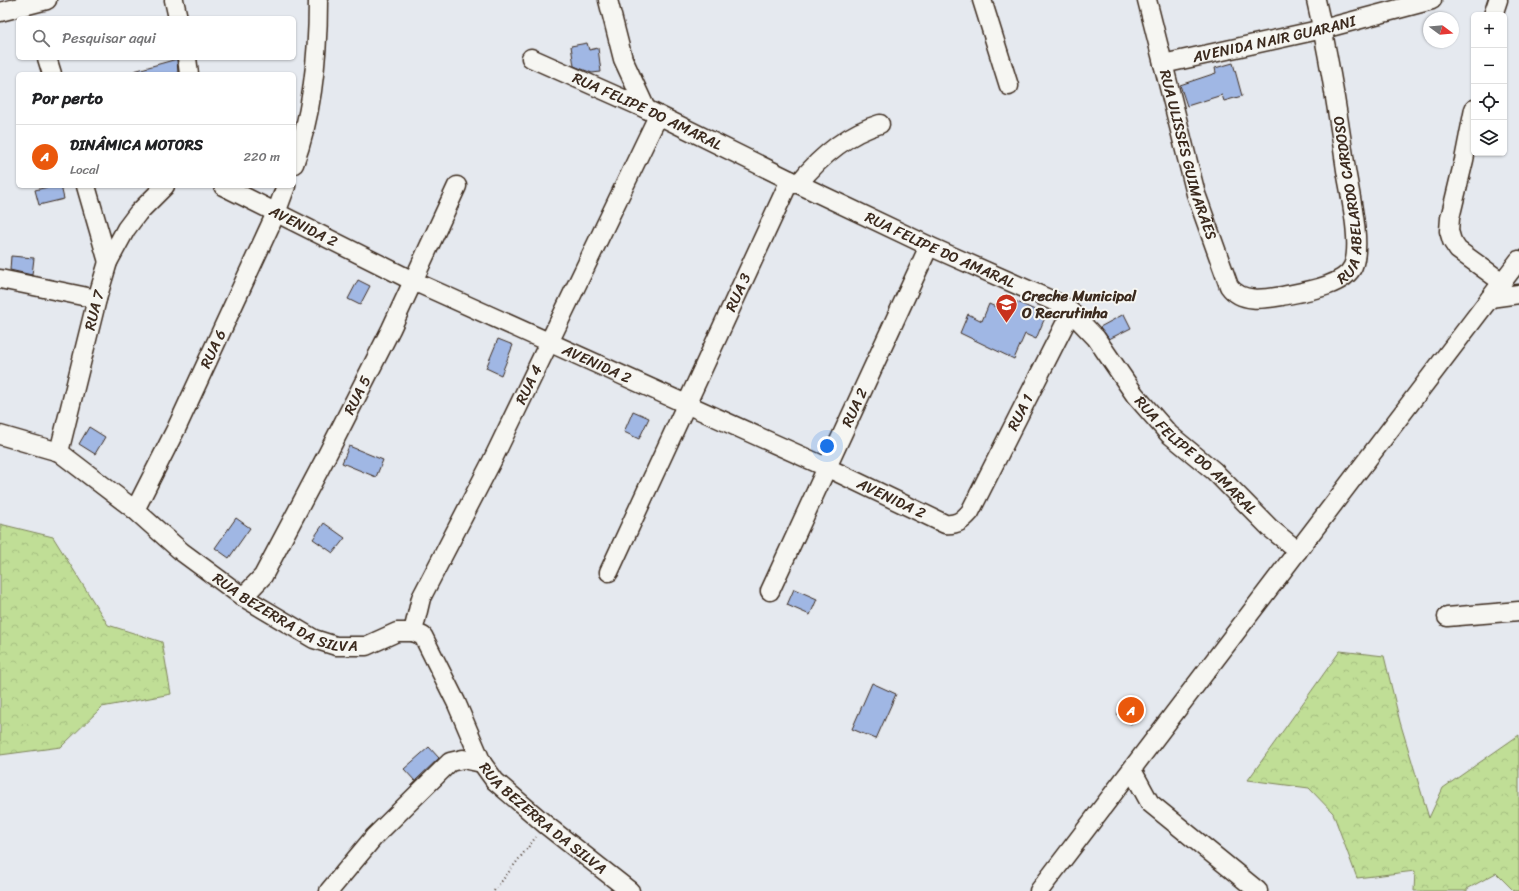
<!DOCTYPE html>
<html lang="pt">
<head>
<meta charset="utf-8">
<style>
	body { margin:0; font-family:Sriracha,sans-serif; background:#f2f2f2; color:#202124 }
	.controls { position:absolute; right:12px; top:12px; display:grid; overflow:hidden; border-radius:6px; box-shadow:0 1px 3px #0004 }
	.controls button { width:36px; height:36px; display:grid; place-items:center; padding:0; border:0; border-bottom:1px solid #e0e0e0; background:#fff; color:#202124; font:20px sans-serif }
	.compass { position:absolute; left:1423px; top:12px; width:36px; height:36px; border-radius:50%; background:#fff; box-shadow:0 1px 3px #0004; rotate:106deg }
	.you { position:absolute; left:827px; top:446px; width:14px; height:14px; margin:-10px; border:3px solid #fff; border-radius:50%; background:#1a73e8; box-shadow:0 0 0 6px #1a73e833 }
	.badge { display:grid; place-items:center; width:26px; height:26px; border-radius:50%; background:#ea580c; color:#fff; font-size:13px; font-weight:700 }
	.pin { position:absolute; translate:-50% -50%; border:2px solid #fff; box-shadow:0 1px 4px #0006 }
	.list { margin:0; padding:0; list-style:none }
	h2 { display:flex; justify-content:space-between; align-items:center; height:52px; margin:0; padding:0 16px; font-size:17px }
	h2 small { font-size:13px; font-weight:400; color:#757577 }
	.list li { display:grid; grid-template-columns:26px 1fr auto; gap:12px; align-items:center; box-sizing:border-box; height:64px; padding:0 16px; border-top:1px solid #e0e0e0 }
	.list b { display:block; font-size:15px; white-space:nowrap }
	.list p { margin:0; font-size:13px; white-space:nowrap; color:#757577 }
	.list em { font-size:13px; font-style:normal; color:#757577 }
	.icon { flex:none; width:22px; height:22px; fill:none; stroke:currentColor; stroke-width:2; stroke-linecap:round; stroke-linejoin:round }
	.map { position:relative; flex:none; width:1519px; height:891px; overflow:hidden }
	.search { position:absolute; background:#fff; box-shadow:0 1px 3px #0004; left:16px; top:16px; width:280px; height:44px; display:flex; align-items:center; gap:10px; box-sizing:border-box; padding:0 14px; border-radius:6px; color:#757577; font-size:15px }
	.panel { position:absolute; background:#fff; box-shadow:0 1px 3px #0004; left:16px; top:72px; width:280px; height:116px; border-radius:6px }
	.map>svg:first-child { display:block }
</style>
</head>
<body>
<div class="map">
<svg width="1519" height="891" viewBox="0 0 1519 891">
	<defs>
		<pattern id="forest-crowns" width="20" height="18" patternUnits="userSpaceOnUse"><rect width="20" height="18" fill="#c0de96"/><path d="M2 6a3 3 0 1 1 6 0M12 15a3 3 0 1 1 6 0" fill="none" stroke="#a6bf81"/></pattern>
	</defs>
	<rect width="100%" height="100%" fill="#e5e9ef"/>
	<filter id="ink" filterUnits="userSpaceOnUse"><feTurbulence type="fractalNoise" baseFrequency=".025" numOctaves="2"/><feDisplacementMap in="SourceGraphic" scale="8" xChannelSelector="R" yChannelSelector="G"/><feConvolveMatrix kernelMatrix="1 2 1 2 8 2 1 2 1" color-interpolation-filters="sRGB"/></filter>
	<g filter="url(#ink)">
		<path fill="url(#forest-crowns)" stroke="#7e845a" d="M0,524L53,537L108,625L162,642L171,694L102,707L61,747L0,755Z
			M1340,651L1384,656L1400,722L1429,818L1443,788L1519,735V891H1514L1496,873L1467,889V891H1414L1415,871L1357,878L1333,813L1309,788L1248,780Z"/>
		<path fill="#a0b7e4" stroke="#3b2a1e" d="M587,43L589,50L598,48L601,72L592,73L574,66L571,46Z
			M177,59L178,74H134V71Z
			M1233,63L1242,96L1224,101L1222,95L1187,106L1180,85L1216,73L1215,68Z
			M52,186H61L64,199L39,205L35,190Z
			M11,256L34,258L32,275L10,270Z
			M358,280L370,286L360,305L348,299Z
			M1015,301L1046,315L1036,339L1025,334L1014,359L960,333L968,314L982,321L989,304L1009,313Z
			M1124,314L1131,328L1109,339L1100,327Z
			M498,339L513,345L501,375L486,368Z
			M633,411L649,418L639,439L624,432Z
			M89,427L105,437L95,454L79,444Z
			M349,446L383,460L376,477L342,463Z
			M236,518L250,528L229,558L215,548Z
			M324,523L345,538L333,553L313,539Z
			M794,589L817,599L810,615L787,605Z
			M872,683L896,694L876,739L852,729Z
			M1130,695L1146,707L1131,724L1117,714Z
			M429,747L439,758L415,781L404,769Z"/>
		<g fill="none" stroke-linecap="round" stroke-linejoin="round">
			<defs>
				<g id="minor">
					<path d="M174,0L178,18"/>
					<path d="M608,0L623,59L646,109"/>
					<path d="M982,0L1009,86"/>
					<path id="s1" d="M1147,0L1196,194L1229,286C1241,303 1264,299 1282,296C1301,292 1344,287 1353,266C1362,244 1350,195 1346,170C1338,113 1329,56 1316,0"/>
					<path d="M0,12L47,0"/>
					<path d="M1493,15L1498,0"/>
					<path d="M47,58L52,74"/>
					<path d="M187,58L189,74"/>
					<path id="s2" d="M531,58L646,109L790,180L929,246L1058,303L1071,312L1096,338L1135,395L1169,434L1214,471L1270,528L1298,551"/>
					<path id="s3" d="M1163,64L1323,29L1432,0"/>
					<path d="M1474,109L1464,160L1450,218L1449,231L1452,241L1458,250L1502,282"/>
					<path d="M294,164C313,113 318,55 318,0"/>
					<path d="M798,184C820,157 846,134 880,124"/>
					<path d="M86,186L108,262"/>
					<path id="s4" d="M223,186L413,281L826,467L945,524C957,525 962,521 970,512L1071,312"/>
					<path d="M0,279L97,299"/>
					<path d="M1490,298L1519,294"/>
					<path id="s5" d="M0,435L59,452L135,510L182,552L243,597L314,639L336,646H366L397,632H413L423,636L456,702L482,763L495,781L546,825L630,891"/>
					<path id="s6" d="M59,452L97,299L108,262L126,229L138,213L165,186"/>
					<path id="s7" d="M135,510L177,427L276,213L286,186"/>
					<path id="s8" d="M609,572L790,180"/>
					<path id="s9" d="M770,591L929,246"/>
					<path id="s10" d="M243,597L263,576L328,453L391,329L457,186"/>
					<path d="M1447,617L1519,611"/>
					<path id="s11" d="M413,632L421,598L492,461L658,116"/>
					<path d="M1132,770L1150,803L1258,891"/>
					<path d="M329,891L374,837L450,762L463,759L482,763"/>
					<path d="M1039,891L1519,260"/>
				</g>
			</defs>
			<use href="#minor" stroke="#3b2a1e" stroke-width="21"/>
			<path stroke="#3b2a1e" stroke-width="2" stroke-dasharray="1 3" stroke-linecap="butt" d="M494,891L536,837"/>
			<use href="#minor" stroke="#f6f6f2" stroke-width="18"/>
		</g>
	</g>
	<defs>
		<symbol id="school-pin" viewBox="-11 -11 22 30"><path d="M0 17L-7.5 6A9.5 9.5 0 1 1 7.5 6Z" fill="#c8321e" stroke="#f6f6f2"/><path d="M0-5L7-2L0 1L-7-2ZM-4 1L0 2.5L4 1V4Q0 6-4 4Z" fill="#fff"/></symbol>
	</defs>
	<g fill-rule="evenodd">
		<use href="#school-pin" x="994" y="292" width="25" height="34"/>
	</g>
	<g text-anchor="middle" stroke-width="4" stroke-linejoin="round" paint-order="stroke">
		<g font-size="15" fill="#3b2a1e" stroke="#f6f6f2">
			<text dy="5" stroke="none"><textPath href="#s3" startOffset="114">AVENIDA NAIR GUARANI</textPath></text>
			<text dy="5" stroke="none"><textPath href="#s2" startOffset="128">RUA FELIPE DO AMARAL</textPath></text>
			<text dy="5" stroke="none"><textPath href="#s1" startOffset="160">RUA ULISSES GUIMARÃES</textPath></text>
			<text dy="5" stroke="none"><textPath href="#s1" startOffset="500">RUA ABELARDO CARDOSO</textPath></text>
			<text dy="5" stroke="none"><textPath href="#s4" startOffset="90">AVENIDA 2</textPath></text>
			<text dy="5" stroke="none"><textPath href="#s2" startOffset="452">RUA FELIPE DO AMARAL</textPath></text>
			<text dy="5" stroke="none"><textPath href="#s8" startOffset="308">RUA 3</textPath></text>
			<text dy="5" stroke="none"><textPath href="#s6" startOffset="146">RUA 7</textPath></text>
			<text dy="5" stroke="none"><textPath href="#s7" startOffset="179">RUA 6</textPath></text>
			<text dy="5" stroke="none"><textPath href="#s4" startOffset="414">AVENIDA 2</textPath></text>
			<text dy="5" stroke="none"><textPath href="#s11" startOffset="274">RUA 4</textPath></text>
			<text dy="5" stroke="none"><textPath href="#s10" startOffset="233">RUA 5</textPath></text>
			<text dy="5" stroke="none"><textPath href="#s9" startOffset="202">RUA 2</textPath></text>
			<text dy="5" stroke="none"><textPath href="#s4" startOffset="938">RUA 1</textPath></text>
			<text dy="5" stroke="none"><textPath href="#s2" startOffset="788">RUA FELIPE DO AMARAL</textPath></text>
			<text dy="5" stroke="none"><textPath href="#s4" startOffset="738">AVENIDA 2</textPath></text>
			<text dy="5" stroke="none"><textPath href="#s5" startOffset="342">RUA BEZERRA DA SILVA</textPath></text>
			<text dy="5" stroke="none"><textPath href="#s5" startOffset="715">RUA BEZERRA DA SILVA</textPath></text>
		</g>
		<g font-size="15" font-weight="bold" fill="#3b2a1e" stroke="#f6f6f2" text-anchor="start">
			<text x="1022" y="301">Creche Municipal<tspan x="1022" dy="17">O Recrutinha</tspan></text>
		</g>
	</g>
</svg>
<div class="controls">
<button>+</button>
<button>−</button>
<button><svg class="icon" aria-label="locate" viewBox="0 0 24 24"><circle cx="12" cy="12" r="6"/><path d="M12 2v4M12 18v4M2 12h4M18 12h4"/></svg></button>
<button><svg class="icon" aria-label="layers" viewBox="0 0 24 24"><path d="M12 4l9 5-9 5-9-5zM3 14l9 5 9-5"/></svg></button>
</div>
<svg class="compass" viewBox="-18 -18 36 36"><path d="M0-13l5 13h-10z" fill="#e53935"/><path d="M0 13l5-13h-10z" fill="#757577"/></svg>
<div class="you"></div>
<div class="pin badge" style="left:1131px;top:710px">A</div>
<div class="search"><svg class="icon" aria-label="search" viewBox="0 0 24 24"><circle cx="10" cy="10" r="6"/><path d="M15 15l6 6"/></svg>Pesquisar aqui</div>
<section class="panel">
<h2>Por perto<small></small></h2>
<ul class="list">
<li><span class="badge">A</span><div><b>DINÂMICA MOTORS</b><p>Local</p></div><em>220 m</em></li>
</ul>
</section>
</div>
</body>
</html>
